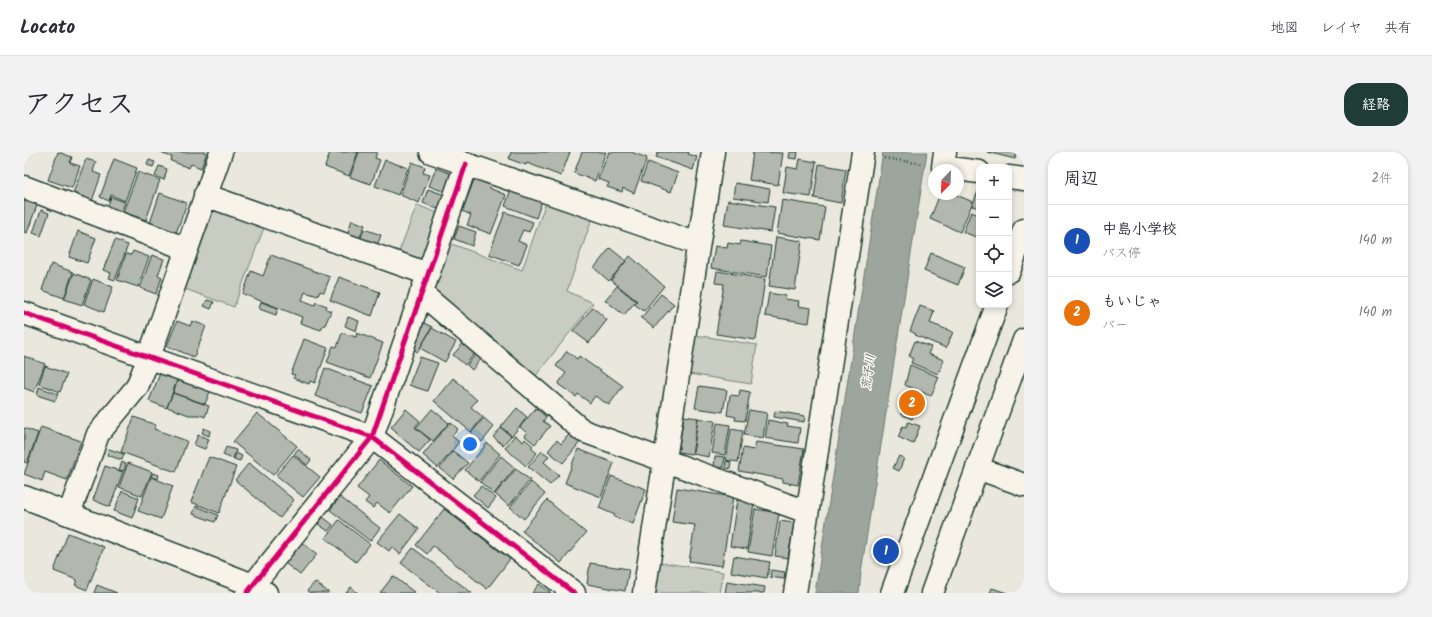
<!DOCTYPE html>
<html lang="ja">
<head>
<meta charset="utf-8">
<style>
	body { margin:0; font-family:Kalam,"Klee One",sans-serif; background:#f2f2f3; color:#2b2b33 }
	.controls { position:absolute; right:12px; top:12px; display:grid; overflow:hidden; border-radius:8px; box-shadow:0 2px 6px #0003 }
	.controls button { width:36px; height:36px; display:grid; place-items:center; padding:0; border:0; border-bottom:1px solid #e1e1e2; background:#fff; color:#2b2b33; font:20px sans-serif }
	.compass { position:absolute; left:904px; top:12px; width:36px; height:36px; border-radius:50%; background:#fff; box-shadow:0 2px 6px #0003; rotate:203deg }
	.you { position:absolute; left:446px; top:292px; width:14px; height:14px; margin:-10px; border:3px solid #fff; border-radius:50%; background:#1a73e8; box-shadow:0 0 0 6px #1a73e833 }
	.badge { display:grid; place-items:center; width:26px; height:26px; border-radius:50%; background:#1f3d34; color:#fff; font-size:13px; font-weight:700 }
	.pin { position:absolute; translate:-50% -50%; border:2px solid #fff; box-shadow:0 1px 4px #0006 }
	.list { margin:0; padding:0; list-style:none }
	h2 { display:flex; justify-content:space-between; align-items:center; height:52px; margin:0; padding:0 16px; font-size:17px }
	h2 small { font-size:13px; font-weight:400; color:#7c7c81 }
	.list li { display:grid; grid-template-columns:26px 1fr auto; gap:12px; align-items:center; box-sizing:border-box; height:72px; padding:0 16px; border-top:1px solid #e1e1e2 }
	.list b { display:block; font-size:15px; white-space:nowrap }
	.list p { margin:0; font-size:13px; white-space:nowrap; color:#7c7c81 }
	.list em { font-size:13px; font-style:normal; color:#7c7c81 }
	.icon { flex:none; width:22px; height:22px; fill:none; stroke:currentColor; stroke-width:2; stroke-linecap:round; stroke-linejoin:round }
	.map { position:relative; flex:none; width:1000px; height:441px; overflow:hidden; border-radius:16px }
	header { display:flex; align-items:center; gap:24px; box-sizing:border-box; height:56px; padding:0 20px; background:#fff; border-bottom:1px solid #e1e1e2 }
	header strong { font-size:19px }
	nav { display:flex; gap:22px; margin-inline-start:auto; font-size:14px }
	.intro { display:flex; align-items:center; justify-content:space-between; box-sizing:border-box; height:96px; padding:0 24px }
	h1 { margin:0; font-size:28px }
	.button { padding:10px 18px; border-radius:16px; background:#1f3d34; color:#fff; font-size:14px; font-weight:700 }
	main { display:flex; gap:24px; padding:0 24px }
	aside { flex:1; background:#fff; border-radius:16px; box-shadow:0 2px 6px #0003 }
	.map>svg:first-child { display:block }
</style>
</head>
<body>
<header>
<strong>Locato</strong>
<nav><a>地図</a><a>レイヤ</a><a>共有</a></nav>
</header>
<div class="intro"><h1>アクセス</h1><a class="button">経路</a></div>
<main>
<div class="map">
<svg width="1000" height="441" viewBox="0 0 1000 441">
	<rect width="100%" height="100%" fill="#eae8dd"/>
	<filter id="ink" filterUnits="userSpaceOnUse"><feTurbulence type="fractalNoise" baseFrequency=".025" numOctaves="2"/><feDisplacementMap in="SourceGraphic" scale="8" xChannelSelector="R" yChannelSelector="G"/><feConvolveMatrix kernelMatrix="1 2 1 2 8 2 1 2 1" color-interpolation-filters="sRGB"/></filter>
	<g filter="url(#ink)">
		<path fill="#c8ccc1" stroke="#74847a" d="M523,47L569,64L543,139L569,151L510,226L412,142L411,133L425,91L498,118Z
			M393,53L416,62L401,106L392,109L374,102Z
			M197,58L241,73L210,155L161,137L189,60Z
			M671,183L733,193L727,232L665,222Z
			M635,410L699,420L695,441H631Z"/>
		<path fill="#9ca69c" stroke="#6a7c72" d="M859,0H903L837,420L835,441H791Z"/>
		<path fill="#b2b8ae" stroke="#1f3d34" d="M34,0L48,5L46,11L56,14L48,36L24,28Z
			M139,0H183L177,16L167,12L165,16L147,9L148,5L139,2Z
			M306,0H334L325,24L301,15Z
			M335,0H353L351,6L356,8L347,32L326,25Z
			M487,0H546L537,24L503,11L502,13L485,7Z
			M558,0H582L571,29L550,21Z
			M585,0H607L623,6L610,41L599,36L598,40L583,35L585,31L574,27Z
			M634,0H665L664,2L673,5L669,18L632,5Z
			M729,0L759,1L754,33L725,28Z
			M766,0H774L773,7L765,6Z
			M963,0H993L991,7Z
			M62,7L72,10L69,20L77,23L68,49L49,41Z
			M90,7L113,16L101,49L87,43L85,49L76,45Z
			M776,7L792,10L787,45L759,41L763,15L774,17Z
			M125,8L131,10L129,15L123,13Z
			M361,8L384,16L374,43L351,34Z
			M388,10L401,15L399,21L406,23L395,51L376,43Z
			M624,10L654,21L647,40L617,29Z
			M795,12L822,17L817,51L790,46Z
			M135,14L143,17L140,28L131,24Z
			M412,16L428,22L421,40L405,34Z
			M114,20L136,28L122,68L99,60Z
			M456,26L467,31L465,36L482,43L467,82L443,73L447,63L438,59L450,28Z
			M711,31L746,37L744,50L709,45Z
			M488,35L519,46L512,66L481,54Z
			M404,37L421,43L416,58L399,51Z
			M955,37V56L948,54Z
			M136,41L163,51L152,81L126,71Z
			M916,42H930L949,50L936,80L906,67Z
			M87,45L101,50L97,61L83,56Z
			M704,48L751,55L747,80L700,73Z
			M758,48L801,55L796,88L753,81Z
			M0,49L13,53L3,81L0,80Z
			M17,58L25,61L17,84L9,81Z
			M481,60L509,70L505,80L499,78L494,89L503,93L495,113L465,102Z
			M947,60L955,63V86L939,80Z
			M328,68L341,73L335,87L323,83Z
			M435,74L452,80L448,94L430,87Z
			M340,77L357,83L353,94L336,88Z
			M54,79L72,86L63,111L45,105Z
			M752,85L778,89L771,138L745,134Z
			M91,88L104,93L91,128L85,126L87,121L79,118Z
			M717,89L747,94L743,125L687,116L691,94L703,96L704,91L716,93Z
			M586,96L602,109L585,129L570,116Z
			M109,99L125,105L114,135L93,128L102,102L107,103Z
			M907,101L941,115L934,133L900,119Z
			M128,103L140,107L134,123L138,125L132,142L116,136Z
			M247,103L306,125L300,140L296,139L294,144L281,140L278,148L291,153L292,150L303,154L302,157L307,159L301,173H299L297,178L276,171L278,165L219,142L227,119L239,124Z
			M606,104L640,134L620,159L610,152L613,149L587,128Z
			M27,112L49,120L40,146L18,138Z
			M693,119L741,127L732,188L692,182L700,132L691,131Z
			M50,121L67,128L58,153L40,147Z
			M315,125L356,140L348,164L306,148Z
			M69,127L89,135L80,160L60,152Z
			M593,134L612,149L600,163L581,148Z
			M745,141L762,144L761,147L775,149L774,154L787,156L785,171L741,164Z
			M637,142L650,152L630,176L617,166Z
			M183,148L190,150L187,157L180,154Z
			M237,150L254,156L252,163L235,157Z
			M896,154L910,159L906,171L929,180L922,196L891,183L892,182L886,179Z
			M569,155L583,168L565,191L549,179Z
			M324,165L335,169L332,179L321,174Z
			M153,169L166,174L168,169L182,174L170,205L143,194Z
			M400,171L408,175L394,200L388,197Z
			M408,176L432,190L421,210L396,196Z
			M318,181L332,185L333,181L359,191L346,226L303,210L309,194L313,195Z
			M280,187L304,196L291,231L286,229L285,232L269,226L271,223L267,222Z
			M891,189L907,195L904,202L920,208L914,222L887,211L889,206L885,204Z
			M440,190L452,200L441,213L429,203Z
			M543,199L553,207L555,204L583,224L584,223L599,234L585,253L571,244L566,251L554,242L552,245L534,232L542,221L532,214Z
			M453,201L458,206L448,218L443,213Z
			M0,204L21,212L10,240L0,236Z
			M396,205L414,211L403,239L385,233Z
			M886,213L915,225L907,244L881,233Z
			M21,214L43,222L36,240L15,232Z
			M301,216L349,234L338,261L291,244Z
			M137,219L154,225L143,256L125,249Z
			M155,225L187,237L181,252L149,241Z
			M429,226L440,235L439,236L453,248L447,255L459,265L447,280L410,249Z
			M675,234L703,238L699,260L671,256Z
			M15,235L34,242L31,249L13,243Z
			M716,238L726,240L721,269L711,268L712,265L703,263L706,243L715,244Z
			M886,239L897,243L888,267L877,262Z
			M149,241L185,254L181,265L176,263H165L143,255Z
			M493,256L503,265L488,284L477,275Z
			M512,256L522,265L519,269L526,274L511,292L501,284L503,281L496,275Z
			M382,257L396,269L391,275L406,288L395,300L372,281L373,280L367,275Z
			M408,257L425,271L409,289L392,276Z
			M725,258L743,261L739,286L720,283Z
			M751,259L781,264L780,270L750,265Z
			M233,261L273,294L249,323L209,290Z
			M660,264L674,266L668,302L654,300Z
			M110,265L132,273L130,277L163,289L152,320L97,300Z
			M460,266L470,275L458,290L447,281Z
			M674,266L691,269L685,305L669,302Z
			M744,268L764,272L763,274L776,276L774,291L741,286Z
			M426,270L434,277L428,284L435,290L414,316L399,303Z
			M884,270L896,274L889,292L874,285L879,274L882,275Z
			M693,271L706,273L701,303L688,301Z
			M17,275L57,289L43,328L21,320L18,329L0,322Z
			M0,276L14,281L3,311L0,310Z
			M180,276L186,279L185,284L178,281Z
			M477,276L487,284L479,293L469,285Z
			M707,277L719,279L714,310L702,308Z
			M547,280L557,289L539,311L524,299L533,288L537,292Z
			M174,283L185,287L181,297L170,293Z
			M491,283L499,290L501,287L509,294L507,296L513,301L502,314L481,296Z
			M732,290L780,297L774,333L759,330V327L715,319L719,296L730,298Z
			M463,291L476,302L455,329L441,318Z
			M202,295L212,298L209,307L199,303Z
			M85,297L100,302L98,308L83,303Z
			M274,297L287,308L283,313L270,302Z
			M554,297L590,311L577,345L541,331Z
			M429,299L444,311L429,327L416,316Z
			M518,299L525,304L520,310L535,323L526,333L504,315Z
			M212,301L218,304L216,309L210,307Z
			M269,303L296,325L279,345L252,323Z
			M477,304L491,316L470,342L456,330Z
			M691,304L701,305L699,316L690,315Z
			M875,304L880,306L875,319L869,316Z
			M185,305L212,315L195,361L167,350Z
			M355,308L388,334L366,361L353,351L349,356L341,350L345,345L333,336Z
			M702,309L707,310L706,317L701,316Z
			M98,310L102,312L100,319L95,318Z
			M104,311L128,320L118,344L95,335Z
			M225,311L270,348L256,366L211,328Z
			M81,314L99,320L86,355L69,348Z
			M492,317L506,328L485,354L471,342Z
			M129,321L135,323L134,327L127,325Z
			M587,324L622,337L609,372L590,365L591,363L575,356Z
			M127,325L149,334L137,367L114,359Z
			M507,330L521,342L500,367L486,355Z
			M457,334L472,346L464,356L449,343Z
			M653,336L709,345L698,414L665,409L671,373L648,370Z
			M98,339L115,346L108,366L90,359Z
			M316,345L356,376L346,389L306,358Z
			M523,348L562,381L537,411L498,379Z
			M713,348L730,351L723,397L706,394Z
			M172,354L194,363L191,370L169,362Z
			M420,357L486,407L463,437L409,394L403,402L392,393Z
			M731,357L755,361L748,404L724,400Z
			M376,362L395,377L376,402L368,395L365,399L353,390Z
			M299,365L309,373L304,379L294,372Z
			M315,368L346,392L332,410L301,386Z
			M756,369L770,371L764,406L751,404Z
			M44,381L80,395L63,438L51,433L53,428L30,419Z
			M277,390L293,402L276,423L261,411Z
			M389,396L448,441H416L377,411Z
			M710,404L746,410L743,426L707,420Z
			M566,411L605,417L601,439L563,432Z
			M747,418L761,420L760,427L746,425Z
			M369,424L390,440V441H356Z
			M703,429L741,435L740,441H701Z
			M291,430L304,440V441H286L283,439Z
			M515,432L527,441H508Z
			M73,433L93,441H70Z
			M327,435L334,441H322Z
			M968,436L983,441H966Z"/>
		<g fill="none" stroke-linecap="round" stroke-linejoin="round">
			<defs>
				<path id="minor" d="M407,0L674,92
					M921,0L919,15L955,20
					M985,25L1000,27
					M0,35L163,97
					M181,43L404,122
					M985,119L1000,78
					M397,141L559,279L783,360
					M0,161L348,285L550,441
					M953,316L1000,333
					M0,345L229,433L242,441
					M45,362L74,282L113,235L125,205L197,0
					M223,441L229,433L348,285L442,12
					M620,441L689,0
					M771,441L839,0
					M868,441L973,153
					M908,441L1000,188"/>
			</defs>
			<use href="#minor" stroke="#1f3d34" stroke-width="25"/>
			<path stroke="#1f3d34" stroke-width="2.5" stroke-dasharray="1 3" stroke-linecap="butt" d="M860,6L899,12"/>
			<use href="#minor" stroke="#f7f3e8" stroke-width="22"/>
			<defs>
				<path id="cycleway" d="M0,161L348,285L550,441
					M223,441L229,433L348,285L442,12"/>
			</defs>
			<use href="#cycleway" stroke="#f7f3e8" stroke-width="8"/>
			<use href="#cycleway" stroke="#d6006c" stroke-width="5"/>
		</g>
	</g>
	<g text-anchor="middle" stroke-width="3" stroke-linejoin="round" paint-order="stroke">
		<g font-size="12" font-style="italic" fill="#445c53" stroke="#f7f3e8">
			<text transform="translate(844 220) rotate(-82)" y="4">荒子川</text>
		</g>
	</g>
</svg>
<div class="controls">
<button>+</button>
<button>−</button>
<button><svg class="icon" aria-label="locate" viewBox="0 0 24 24"><circle cx="12" cy="12" r="6"/><path d="M12 2v4M12 18v4M2 12h4M18 12h4"/></svg></button>
<button><svg class="icon" aria-label="layers" viewBox="0 0 24 24"><path d="M12 4l9 5-9 5-9-5zM3 14l9 5 9-5"/></svg></button>
</div>
<svg class="compass" viewBox="-18 -18 36 36"><path d="M0-13l5 13h-10z" fill="#e53935"/><path d="M0 13l5-13h-10z" fill="#7c7c81"/></svg>
<div class="you"></div>
<div class="pin badge" style="left:862px;top:399px;background:#1a4fb4">1</div>
<div class="pin badge" style="left:888px;top:251px;background:#e8710a">2</div>
</div>
<aside>
<h2>周辺<small>2件</small></h2>
<ul class="list">
<li><span class="badge" style="background:#1a4fb4">1</span><div><b>中島小学校</b><p>バス停</p></div><em>140 m</em></li>
<li><span class="badge" style="background:#e8710a">2</span><div><b>もいじゃ</b><p>バー</p></div><em>140 m</em></li>
</ul>
</aside>
</main>
</body>
</html>
